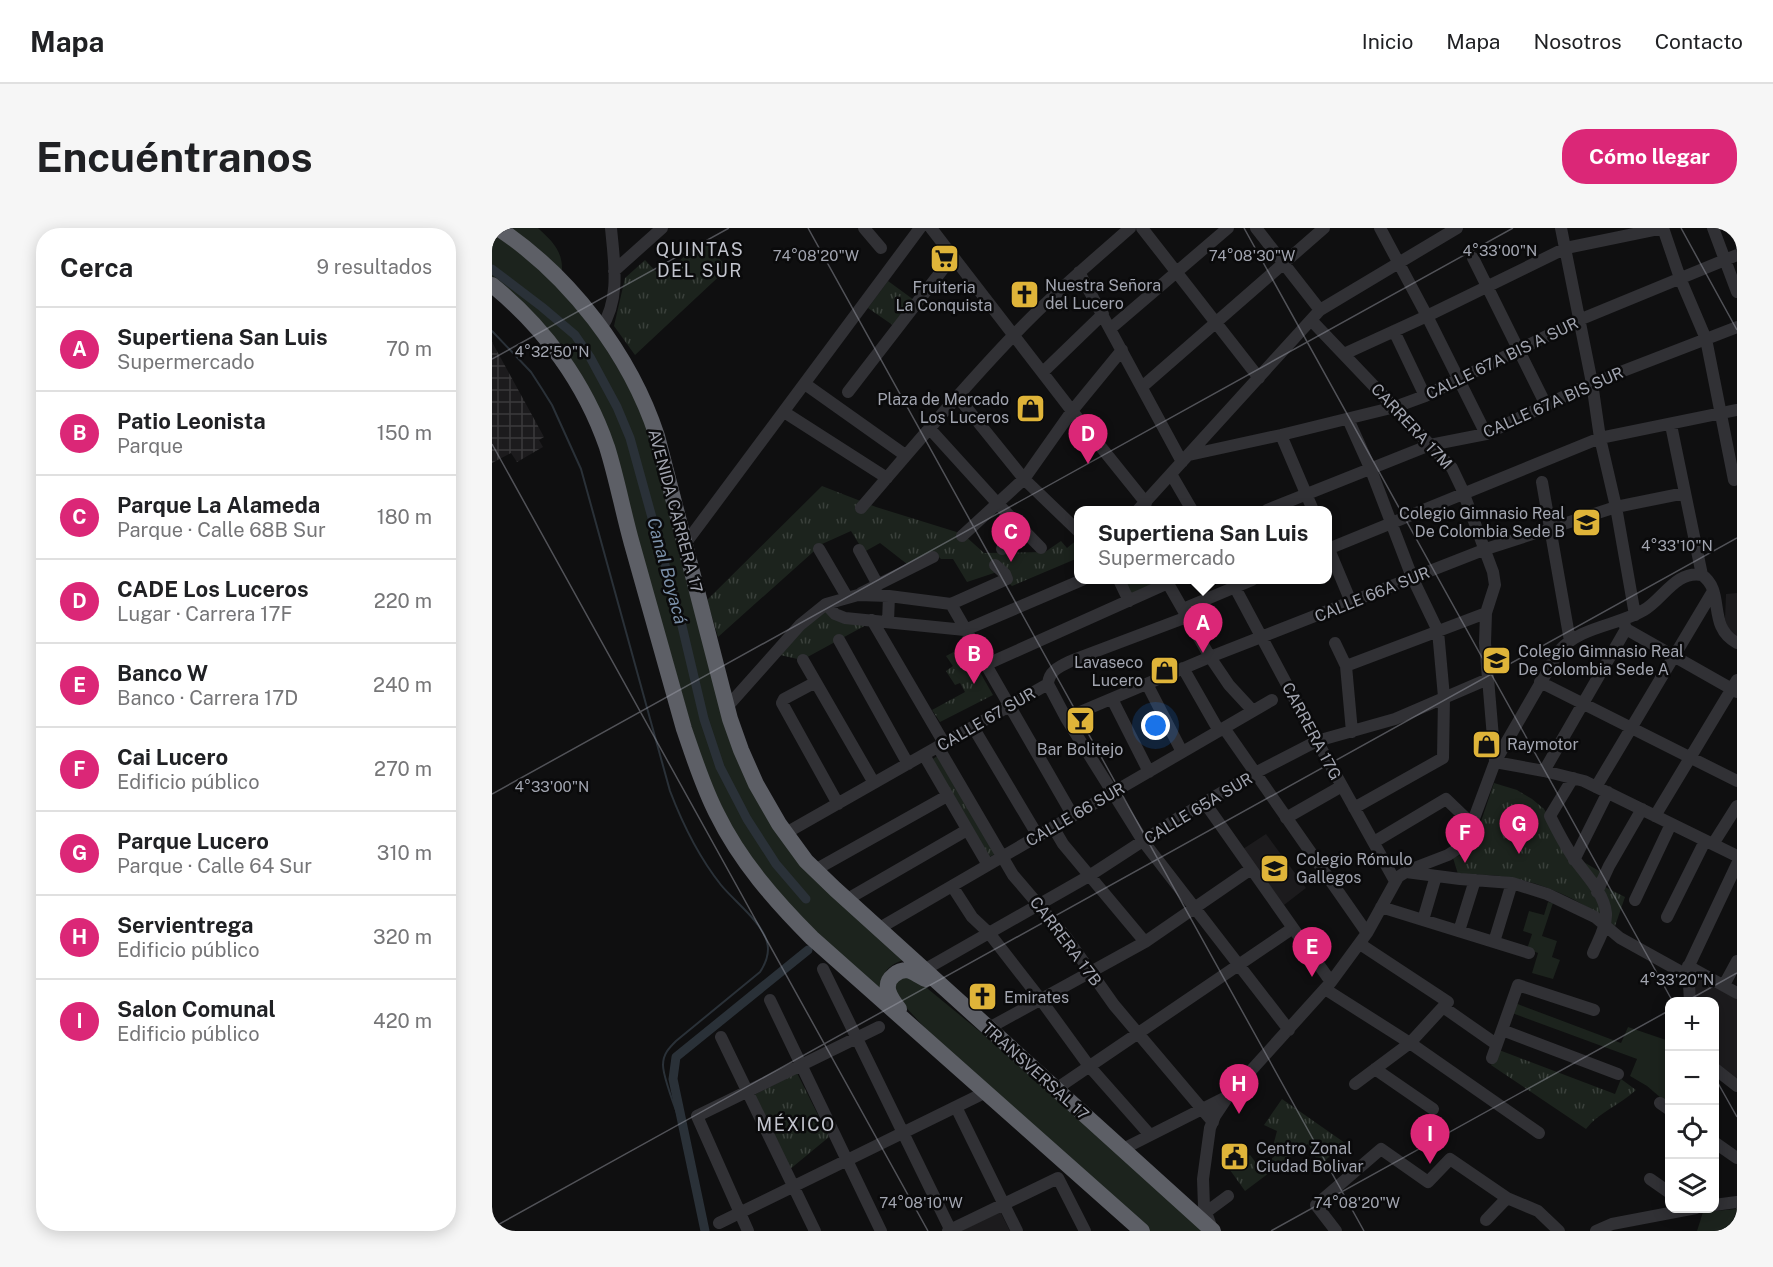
<!DOCTYPE html>
<html lang="es">
<head>
<meta charset="utf-8">
<style>
	body { margin:0; font-family:"Public Sans",sans-serif; background:#f6f6f6; color:#202124 }
	.controls { position:absolute; right:18px; bottom:18px; display:grid; overflow:hidden; border-radius:12px; box-shadow:0 3px 15px #0003 }
	.controls button { width:54px; height:54px; display:grid; place-items:center; padding:0; border:0; border-bottom:2px solid #e0e0e0; background:#fff; color:#202124; font:30px sans-serif }
	.you { position:absolute; left:664px; top:498px; width:21px; height:21px; margin:-15px; border:4px solid #fff; border-radius:50%; background:#1a73e8; box-shadow:0 0 0 9px #1a73e833 }
	.badge { display:grid; place-items:center; width:39px; height:39px; border-radius:50%; background:#db2777; color:#fff; font-size:20px; font-weight:700 }
	.pin { position:absolute; translate:-50% -50px; filter:drop-shadow(0 2px 3px #0008) }
	.pin::after { content:''; position:absolute; top:32px; width:21px; height:18px; background:inherit; clip-path:polygon(0 0,100% 0,50% 100%) }
	.popup { position:absolute; left:582px; top:278px; width:258px; height:78px; box-sizing:border-box; display:grid; place-content:center; border-radius:12px; background:#fff; filter:drop-shadow(0 2px 4px #0005); font-size:20px; white-space:nowrap; color:#757577 }
	.popup b { font-size:22px; color:#202124 }
	.popup::after { content:''; position:absolute; left:50%; top:100%; margin-left:-12px; border:12px solid transparent; border-top-color:#fff }
	.list { margin:0; padding:0; list-style:none }
	h2 { display:flex; justify-content:space-between; align-items:center; height:78px; margin:0; padding:0 24px; font-size:26px }
	h2 small { font-size:20px; font-weight:400; color:#757577 }
	.list li { display:grid; grid-template-columns:39px 1fr auto; gap:18px; align-items:center; box-sizing:border-box; height:84px; padding:0 24px; border-top:2px solid #e0e0e0 }
	.list b { display:block; font-size:22px; white-space:nowrap }
	.list p { margin:0; font-size:20px; white-space:nowrap; color:#757577 }
	.list em { font-size:20px; font-style:normal; color:#757577 }
	.icon { flex:none; width:33px; height:33px; fill:none; stroke:currentColor; stroke-width:2; stroke-linecap:round; stroke-linejoin:round }
	.map { position:relative; flex:none; width:1245px; height:1003px; overflow:hidden; border-radius:24px }
	header { display:flex; align-items:center; gap:36px; box-sizing:border-box; height:84px; padding:0 30px; background:#fff; border-bottom:2px solid #e0e0e0 }
	header strong { font-size:28px }
	nav { display:flex; gap:33px; margin-inline-start:auto; font-size:21px }
	.intro { display:flex; align-items:center; justify-content:space-between; box-sizing:border-box; height:144px; padding:0 36px }
	h1 { margin:0; font-size:42px }
	.button { padding:15px 27px; border-radius:24px; background:#db2777; color:#fff; font-size:21px; font-weight:700 }
	main { display:flex; gap:36px; padding:0 36px }
	aside { flex:1; background:#fff; border-radius:24px; box-shadow:0 3px 15px #0003 }
	.map>svg:first-child { display:block }
</style>
</head>
<body>
<header>
<strong>Mapa</strong>
<nav><a>Inicio</a><a>Mapa</a><a>Nosotros</a><a>Contacto</a></nav>
</header>
<div class="intro"><h1>Encuéntranos</h1><a class="button">Cómo llegar</a></div>
<main>
<aside>
<h2>Cerca<small>9 resultados</small></h2>
<ul class="list">
<li><span class="badge">A</span><div><b>Supertiena San Luis</b><p>Supermercado</p></div><em>70 m</em></li>
<li><span class="badge">B</span><div><b>Patio Leonista</b><p>Parque</p></div><em>150 m</em></li>
<li><span class="badge">C</span><div><b>Parque La Alameda</b><p>Parque · Calle 68B Sur</p></div><em>180 m</em></li>
<li><span class="badge">D</span><div><b>CADE Los Luceros</b><p>Lugar · Carrera 17F</p></div><em>220 m</em></li>
<li><span class="badge">E</span><div><b>Banco W</b><p>Banco · Carrera 17D</p></div><em>240 m</em></li>
<li><span class="badge">F</span><div><b>Cai Lucero</b><p>Edificio público</p></div><em>270 m</em></li>
<li><span class="badge">G</span><div><b>Parque Lucero</b><p>Parque · Calle 64 Sur</p></div><em>310 m</em></li>
<li><span class="badge">H</span><div><b>Servientrega</b><p>Edificio público</p></div><em>320 m</em></li>
<li><span class="badge">I</span><div><b>Salon Comunal</b><p>Edificio público</p></div><em>420 m</em></li>
</ul>
</aside>
<div class="map">
<svg width="1245" height="1003" viewBox="0 0 1245 1003">
	<defs>
		<pattern id="industrial-grid" width="8" height="8" patternUnits="userSpaceOnUse" patternTransform="scale(1.5)"><rect width="8" height="8" fill="#1c1b1d"/><path d="M0 4h8M4 0v8" fill="none" stroke="#3a393b"/></pattern>
		<pattern id="park-tufts" width="24" height="20" patternUnits="userSpaceOnUse" patternTransform="scale(1.5)"><rect width="24" height="20" fill="#1c231d"/><path d="M3 7l-1-3M5 7V3M7 7l1-3M15 17l-1-3M17 17v-4M19 17l1-3" fill="none" stroke="#3a403b"/></pattern>
	</defs>
	<rect width="100%" height="100%" fill="#0f0f10"/>
	<path fill="#1c1b1d" d="M1245,365V409L1236,401L1233,391L1234,366Z
		M774,606L814,660L792,677L751,621Z
		M1203,748L1245,771V851L1223,836L1222,774L1205,773L1199,749Z
		M508,983L518,1003H469Z"/>
	<path fill="url(#industrial-grid)" d="M0,114L52,209L47,212L51,219L25,234L19,225L0,235Z"/>
	<path fill="#1c231d" d="M16,0H46C60,13 71,23 70,43Z
		M0,5C69,49 119,118 153,192L269,577L411,732C394,738 388,748 388,765L304,686L245,611L213,546L116,207L0,50Z
		M1056,674L1061,675L1050,708L1065,713L1060,729L1068,732L1061,751L1040,745L1046,725L1035,721L1040,706L1031,703L1037,683L1052,687Z
		M412,748L430,756L530,838L711,1003H658L434,801L408,773L402,762L405,753Z
		M1023,775L1129,815L1136,799L1177,813L1178,873L1176,876L1155,858L1138,848L1145,831L1020,785Z
		M1245,981L1238,1003H1205L1211,984Z"/>
	<path fill="url(#park-tufts)" d="M211,12L236,40L143,127L122,98L133,50L153,32L169,49Z
		M396,53L422,72L402,98L376,80Z
		M330,258L384,279L471,306L492,325L553,324L569,313L575,320L586,311V330L520,358L505,344L475,354L461,331H449L443,325L415,336L388,315L372,324L359,303L330,316L226,409L215,372Z
		M630,352H668L669,353L637,367Z
		M334,382L376,396L310,432L288,427L309,401Z
		M473,418L501,467L448,494L440,482L473,464L468,455L463,457L454,443L461,438L454,428Z
		M447,527L503,626L495,630L439,532Z
		M1002,555L1025,562L1040,571L1052,581L1083,629L1114,647L1109,657L1133,669L1123,698C1091,673 1049,653 1008,648C994,646 980,647 966,646L961,630L975,625L981,617Z
		M1007,822L1123,866L1129,851L1144,862C1128,877 1107,884 1094,901L999,837Z
		M305,845L337,909L297,942L260,868Z
		M790,871L853,915L828,937L816,916L753,963L738,942L758,927L768,940L783,928L780,922L785,903L772,897Z"/>
	<g fill="none" stroke-linecap="round" stroke-linejoin="round">
		<path stroke="#2a3138" stroke-width="2" d="M0,103L39,144L50,161L60,177L89,241L178,563C191,597 206,628 229,657C242,673 270,694 275,714C278,725 274,735 268,744L184,813C177,820 171,826 171,837C171,852 188,892 194,909"/>
		<path stroke="#2a3138" stroke-width="9" d="M0,41L50,79L83,107L98,129L125,179L138,210L190,398L212,491L228,539L255,591L284,636L314,671
			M213,1003L181,851L184,829L316,722"/>
		<path stroke="#313135" stroke-width="12" d="M372,0L389,20
			M439,0L580,183L654,275
			M650,0L767,150
			M764,0L828,82
			M888,0L935,88L994,206
			M1069,0L1100,155L1108,210L1124,279L1143,387
			M1171,0L1188,50L1214,111L1242,252L1245,251
			M1221,0L1245,64
			M981,30L1054,177
			M122,43L170,0
			M587,44L690,234
			M819,92L960,240L970,261L1001,344L1003,357L994,385L993,415L1003,533
			M109,101C129,70 122,34 119,0
			M618,101L736,0
			M902,103L933,168
			M852,126L935,88L1074,20L1171,0
			M551,144L611,86
			M313,156L413,227
			M650,159L832,0
			M356,164L461,28
			M465,168L532,251L586,303
			M292,184L395,250
			M856,191L879,242L920,349L946,403L952,469L951,530L862,580
			M1179,197L1210,347C1234,364 1214,398 1245,415
			M437,200L506,276L549,320
			M789,207L821,282
			M697,227L789,207L903,179L933,168L1087,92L1245,27
			M679,246L700,282
			M1050,254L1078,413
			M369,280C419,222 467,164 520,109C557,70 598,35 638,0
			M646,282L828,82L965,0
			M775,282L938,217L994,206L1100,155L1245,99
			M470,308L532,251L580,183L630,122
			M193,316L428,0
			M836,319L859,374
			M327,321L355,369
			M510,321L531,302
			M836,321L1108,210L1245,182
			M367,322L386,357
			M627,352L637,373
			M674,352L718,429L737,457L761,483
			M739,352L825,513L903,653
			M369,365L441,329
			M334,376L343,386L353,390L473,402L590,352
			M459,376L581,588
			M459,376L515,351L513,346L503,337
			M691,381L760,352
			M380,392L452,515
			M396,394L397,368
			M1132,395L1134,401L1245,464
			M347,412L416,536
			M843,415L854,438L860,504
			M311,432L382,555
			M493,437L676,355
			M854,438L994,385
			M691,440L727,503
			M1048,454L1245,553
			M322,455L292,471L290,475L346,576
			M556,456L574,490L651,613L797,802
			M655,456L690,524
			M620,471L657,544
			M235,479L308,397L334,376L366,367L397,368L459,376
			M574,490L718,429L994,321L1124,279L1193,265
			M481,499L546,608
			M732,500L875,705
			M446,519L521,647L574,709L622,777L721,894
			M432,527L496,637
			M1003,534L1052,543L1092,553L1245,628
			M1052,543L1134,401
			M1081,550L1058,588C1065,602 1072,616 1081,629C1092,645 1112,664 1114,685C1115,698 1106,713 1101,725
			M1104,559L1221,363
			M713,575L839,754
			M1163,588L1245,452
			M794,590L850,558
			M561,599L571,616L653,714
			M294,605L556,456C557,442 569,438 581,432L695,389
			M882,614L954,571L981,597
			M1221,616L1245,578
			M1082,632L1116,564
			M323,642L455,568
			M914,644L968,651L1020,655L1055,666L1103,689L1128,710L1193,746
			M460,658L480,689L497,705L549,772L597,838L658,907
			M1105,664L1117,638L1150,581
			M354,672L475,602
			M1143,672L1179,596
			M889,679L1037,725
			M1175,689L1213,613
			M931,692L944,648
			M386,701L780,472
			M967,703L983,652
			M1002,714L1020,655
			M868,716L956,774
			M1196,738L1245,765
			M331,741L459,1003
			M432,742L597,648L683,592L763,545L825,513L903,491L996,451
			M1232,757L1245,733
			M833,761L918,815L1047,905
			M278,772L389,1003
			M1198,774L1197,756L1193,746L1245,636
			M497,800L653,714L759,641
			M1010,802L1126,846
			M229,809L323,1003
			M1000,830L1026,757L1102,782
			M1222,840L1245,858
			M883,841L941,881
			M863,856L918,815L951,779L1004,816
			M564,861L801,700
			M1168,875L1178,882
			M464,879L525,1003
			M1222,914L1245,930
			M631,921L734,869
			M1158,951L1178,965
			M1222,977L1245,974
			M713,985L736,968
			M994,992L1015,970
			M227,995L494,864
			M719,998L712,979L711,951L718,900L723,888L737,867L839,754L875,705L906,649L917,642L956,627L967,620L974,612L1003,534L1067,423C1089,398 1125,398 1152,382C1171,371 1184,342 1210,347
			M256,1003L205,888L387,799
			M456,1003L566,950L593,1003
			M844,1003L824,977L889,921L936,954L958,931L1015,970L1046,983L1067,1003
			M1104,1003L1120,996L1204,980"/>
		<path stroke="#5d5f66" stroke-width="16" d="M6,0C78,48 138,126 165,208L238,491L249,522L264,556L287,596L314,633L343,661L721,1003
			M0,57C52,99 93,155 115,219C125,251 131,284 140,316C157,378 175,439 192,501C202,530 211,559 225,586C248,633 283,673 320,710L650,1003
			M407,781C399,771 389,757 402,747C405,744 411,742 415,742C421,743 428,748 433,751"/>
	</g>
	<path fill="none" stroke="#a2a5b0" stroke-width="1.5" stroke-opacity="0.45" d="M316,0L872,1003M752,0L1181,774M1189,0L1245,102M0,131L237,0M0,216L436,1003M0,566L1021,0M1193,774L1245,745M1222,848L1245,889M0,1000L1245,310M779,1003L1178,782"/>
	<defs>
		<symbol id="supermarket-square" viewBox="-11 -11 22 22"><rect x="-9" y="-9" width="18" height="18" rx="4" fill="#dfb439" stroke="#0a0a0b"/><path d="M-6-5.5h2.5l.6 2H6L4.5 2H-2.5L-4.4-4H-6ZM-1.5 3.2a1.3 1.3 0 1 0 .1 0ZM3 3.2a1.3 1.3 0 1 0 .1 0Z" fill="#111"/></symbol>
		<symbol id="church-square" viewBox="-11 -11 22 22"><rect x="-9" y="-9" width="18" height="18" rx="4" fill="#dfb439" stroke="#0a0a0b"/><path d="M-1.2-6h2.4v3.5h3.3v2.4h-3.3V6h-2.4V-.1h-3.3v-2.4h3.3Z" fill="#111"/></symbol>
		<symbol id="shop-square" viewBox="-11 -11 22 22"><rect x="-9" y="-9" width="18" height="18" rx="4" fill="#dfb439" stroke="#0a0a0b"/><path d="M-5-2.5h2.3a2.7 3.5 0 0 1 5.4 0H5L5.5 6h-11ZM-1.5-2.5h3a1.5 2.3 0 0 0-3 0Z" fill="#111"/></symbol>
		<symbol id="school-square" viewBox="-11 -11 22 22"><rect x="-9" y="-9" width="18" height="18" rx="4" fill="#dfb439" stroke="#0a0a0b"/><path d="M0-5L7-2L0 1L-7-2ZM-4 1L0 2.5L4 1V4Q0 6-4 4Z" fill="#111"/></symbol>
		<symbol id="bar-square" viewBox="-11 -11 22 22"><rect x="-9" y="-9" width="18" height="18" rx="4" fill="#dfb439" stroke="#0a0a0b"/><path d="M-6-5H6L.8 .8V4.5H3.5V6h-7V4.5H-.8V.8Z" fill="#111"/></symbol>
		<symbol id="civic-square" viewBox="-11 -11 22 22"><rect x="-9" y="-9" width="18" height="18" rx="4" fill="#dfb439" stroke="#0a0a0b"/><path d="M-.6-6.5H3V-4.5H.6V-3L4-1V1h2V6H-6V1h2V-1L-.6-3ZM-1.2 2.5V6h2.4V2.5Z" fill="#111"/></symbol>
	</defs>
	<g fill-rule="evenodd">
		<use href="#supermarket-square" x="436" y="14" width="33" height="33"/>
		<use href="#church-square" x="516" y="50" width="33" height="33"/>
		<use href="#shop-square" x="522" y="164" width="33" height="33"/>
		<use href="#school-square" x="1078" y="278" width="33" height="33"/>
		<use href="#school-square" x="988" y="416" width="33" height="33"/>
		<use href="#shop-square" x="656" y="426" width="33" height="33"/>
		<use href="#bar-square" x="572" y="476" width="33" height="33"/>
		<use href="#shop-square" x="978" y="500" width="33" height="33"/>
		<use href="#school-square" x="766" y="624" width="33" height="33"/>
		<use href="#church-square" x="474" y="752" width="33" height="33"/>
		<use href="#civic-square" x="726" y="912" width="33" height="33"/>
	</g>
	<g text-anchor="middle" stroke-width="5" stroke-linejoin="round" paint-order="stroke">
		<g font-size="16" fill="#a2a5b0" stroke="#0a0a0b" text-anchor="start">
			<text x="553" y="63">Nuestra Señora<tspan x="553" dy="18">del Lucero</tspan></text>
			<text x="452" y="65" text-anchor="middle">Fruiteria<tspan x="452" dy="18">La Conquista</tspan></text>
			<text x="517" y="177" text-anchor="end">Plaza de Mercado<tspan x="517" dy="18">Los Luceros</tspan></text>
			<text x="1073" y="291" text-anchor="end">Colegio Gimnasio Real<tspan x="1073" dy="18">De Colombia Sede B</tspan></text>
			<text x="1026" y="429">Colegio Gimnasio Real<tspan x="1026" dy="18">De Colombia Sede A</tspan></text>
			<text x="651" y="440" text-anchor="end">Lavaseco<tspan x="651" dy="18">Lucero</tspan></text>
			<text x="1015" y="522">Raymotor</text>
			<text x="588" y="527" text-anchor="middle">Bar Bolitejo</text>
			<text x="804" y="637">Colegio Rómulo<tspan x="804" dy="18">Gallegos</tspan></text>
			<text x="512" y="775">Emirates</text>
			<text x="764" y="926">Centro Zonal<tspan x="764" dy="18">Ciudad Bolivar</tspan></text>
		</g>
		<g font-size="16" fill="#a2a5b0" stroke="#0a0a0b">
			<text transform="translate(1010 130) rotate(-26)" y="6">CALLE 67A BIS A SUR</text>
			<text transform="translate(1061 174) rotate(-24)" y="6">CALLE 67A BIS SUR</text>
			<text transform="translate(920 198) rotate(47)" y="6">CARRERA 17M</text>
			<text transform="translate(184 283) rotate(75)" y="6">AVENIDA CARRERA 17</text>
			<text transform="translate(880 366) rotate(-22)" y="6">CALLE 66A SUR</text>
			<text transform="translate(494 491) rotate(-30)" y="6">CALLE 67 SUR</text>
			<text transform="translate(820 503) rotate(62)" y="6">CARRERA 17G</text>
			<text transform="translate(706 580) rotate(-31)" y="6">CALLE 65A SUR</text>
			<text transform="translate(583 586) rotate(-30)" y="6">CALLE 66 SUR</text>
			<text transform="translate(574 713) rotate(53)" y="6">CARRERA 17B</text>
			<text transform="translate(544 843) rotate(42)" y="6">TRANSVERSAL 17</text>
		</g>
		<g font-size="18" letter-spacing="1.5" fill="#c2c4cd" stroke="#0a0a0b">
			<text x="208" y="28">QUINTAS<tspan x="208" dy="21">DEL SUR</tspan></text>
			<text x="304" y="903">MÉXICO</text>
		</g>
		<g font-size="18" font-style="italic" fill="#7b90a9" stroke="#0a0a0b">
			<text transform="translate(175 343) rotate(75)" y="6">Canal Boyacá</text>
		</g>
	</g>
	<g font-size="15" text-anchor="middle" fill="#a2a5b0" stroke="#0a0a0b" stroke-width="5" stroke-linejoin="round" paint-order="stroke">
		<text x="1008" y="28">4°33'00"N</text>
		<text x="324" y="33">74°08'20"W</text>
		<text x="760" y="33">74°08'30"W</text>
		<text x="60" y="129">4°32'50"N</text>
		<text x="1185" y="323">4°33'10"N</text>
		<text x="60" y="564">4°33'00"N</text>
		<text x="1185" y="757">4°33'20"N</text>
		<text x="429" y="980">74°08'10"W</text>
		<text x="865" y="980">74°08'20"W</text>
	</g>
</svg>
<div class="controls">
<button>+</button>
<button>−</button>
<button><svg class="icon" aria-label="locate" viewBox="0 0 24 24"><circle cx="12" cy="12" r="6"/><path d="M12 2v4M12 18v4M2 12h4M18 12h4"/></svg></button>
<button><svg class="icon" aria-label="layers" viewBox="0 0 24 24"><path d="M12 4l9 5-9 5-9-5zM3 14l9 5 9-5"/></svg></button>
</div>
<div class="you"></div>
<div class="pin badge" style="left:711px;top:425px">A</div>
<div class="popup"><b>Supertiena San Luis</b>Supermercado</div>
<div class="pin badge" style="left:482px;top:456px">B</div>
<div class="pin badge" style="left:519px;top:334px">C</div>
<div class="pin badge" style="left:596px;top:236px">D</div>
<div class="pin badge" style="left:820px;top:749px">E</div>
<div class="pin badge" style="left:973px;top:635px">F</div>
<div class="pin badge" style="left:1027px;top:626px">G</div>
<div class="pin badge" style="left:747px;top:886px">H</div>
<div class="pin badge" style="left:938px;top:936px">I</div>
</div>
</main>
</body>
</html>
